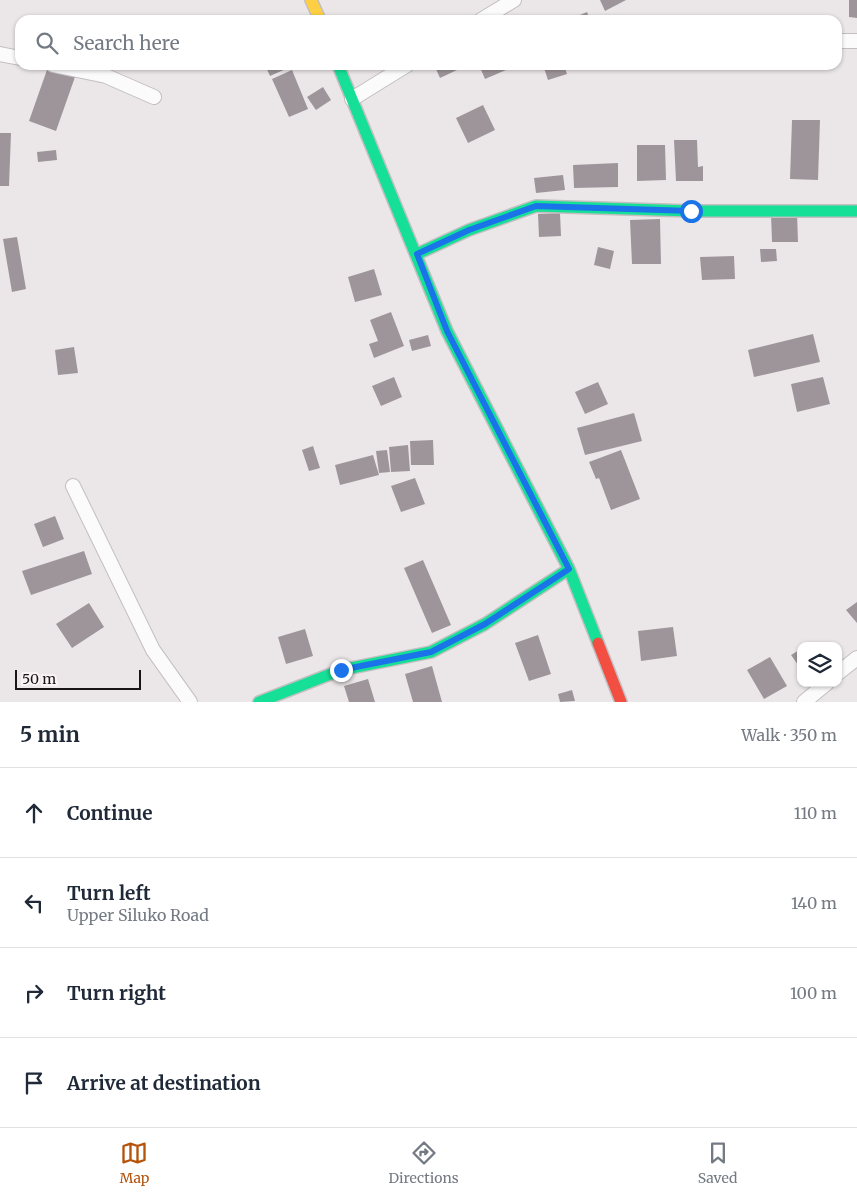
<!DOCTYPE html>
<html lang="en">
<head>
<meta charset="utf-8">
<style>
	body { margin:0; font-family:Merriweather,serif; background:#f6f6f7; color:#1f2937 }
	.controls { position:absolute; right:15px; bottom:15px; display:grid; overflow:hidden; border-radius:10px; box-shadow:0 1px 4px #0004 }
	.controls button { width:45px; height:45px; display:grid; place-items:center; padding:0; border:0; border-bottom:1px solid #e0e1e3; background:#fff; color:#1f2937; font:25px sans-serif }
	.scale { position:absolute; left:15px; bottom:12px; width:126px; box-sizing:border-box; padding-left:5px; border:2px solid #171516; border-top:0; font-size:14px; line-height:18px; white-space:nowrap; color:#171516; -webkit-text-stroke:4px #faf3f6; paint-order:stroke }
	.stop { position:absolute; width:15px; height:15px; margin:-11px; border:4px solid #1a73e8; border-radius:50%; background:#fff }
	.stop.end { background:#1a73e8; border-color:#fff; box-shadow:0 1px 5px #0008 }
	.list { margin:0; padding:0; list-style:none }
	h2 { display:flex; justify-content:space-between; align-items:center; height:65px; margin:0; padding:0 20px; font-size:21px }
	h2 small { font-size:16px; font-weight:400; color:#747a83 }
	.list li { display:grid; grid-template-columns:32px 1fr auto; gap:15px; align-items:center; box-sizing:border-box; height:90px; padding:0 20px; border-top:1px solid #e0e1e3 }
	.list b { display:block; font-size:19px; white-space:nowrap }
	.list p { margin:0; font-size:16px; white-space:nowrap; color:#747a83 }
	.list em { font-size:16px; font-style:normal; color:#747a83 }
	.icon { flex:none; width:28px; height:28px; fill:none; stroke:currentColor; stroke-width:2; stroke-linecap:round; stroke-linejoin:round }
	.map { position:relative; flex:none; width:857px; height:702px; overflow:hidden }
	.search { position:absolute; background:#fff; box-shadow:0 1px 4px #0004; left:15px; right:15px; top:15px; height:55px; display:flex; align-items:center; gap:12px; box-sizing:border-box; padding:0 18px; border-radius:15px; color:#747a83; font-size:19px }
	.sheet { height:425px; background:#fff }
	nav { display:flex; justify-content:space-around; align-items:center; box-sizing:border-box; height:70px; border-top:1px solid #e0e1e3; background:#fff; font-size:14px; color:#747a83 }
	nav a { display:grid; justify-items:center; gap:2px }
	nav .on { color:#b45309 }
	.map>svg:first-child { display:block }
</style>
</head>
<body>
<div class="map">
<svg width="857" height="702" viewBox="0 0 857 702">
	<rect width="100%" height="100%" fill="#ebe7e9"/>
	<path fill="#9e959a" d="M600,0H626L605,11Z
		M849,0H857V18L849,17Z
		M587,12L590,20H568Z
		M265,65H295L270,76Z
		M439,65H454L457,70L440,78L435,67Z
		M479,65H503L506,70L485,79Z
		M543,65H564L567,74L548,80Z
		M48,67L75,77L56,131L29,121Z
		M292,70L308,109L289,117L272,79Z
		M323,87L331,100L316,110L307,97Z
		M483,105L495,130L468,143L456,118Z
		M792,120H820L818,180L790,179Z
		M0,133H11L9,186H0Z
		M674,140H697L698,167L703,166V181H676Z
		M637,145H665L666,180L637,181Z
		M56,150L57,160L38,162L37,152Z
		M618,163V187L574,188L573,165Z
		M563,175L565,190L536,193L534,178Z
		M560,213L561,236L539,237L538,214Z
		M797,213L798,242H772L771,214Z
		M660,219L661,264H632L630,220Z
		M17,237L26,289L12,292L3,239Z
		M598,247L614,251L610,269L594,265Z
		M760,249H776L777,261L761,262Z
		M734,256L735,279L702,280L700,257Z
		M374,269L382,295L355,302L348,277Z
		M391,312L404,346L374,358L369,344L378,341L370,320Z
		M813,334L820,362L754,377L748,350Z
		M428,335L431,346L412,351L409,340Z
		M74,347L78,373L58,375L55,350Z
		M394,377L402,397L381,406L372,386Z
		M823,377L830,404L797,412L791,384Z
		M598,382L608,404L585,414L575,392Z
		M634,413L642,441L585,455L577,428Z
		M433,440L434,465H411L410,441Z
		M408,445L410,471L391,472L389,447Z
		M313,446L320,468L309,471L302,450Z
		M387,450L390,472L379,473L376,451Z
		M621,450L640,499L611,510L599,478L596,479L589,462Z
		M373,455L379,475L340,485L335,465Z
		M415,478L425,504L401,512L391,486Z
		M55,516L64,539L43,547L34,524Z
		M84,551L92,574L31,595L22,571Z
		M423,560L451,625L432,633L404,568Z
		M857,602V623L846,610Z
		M89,603L104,627L72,648L56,624Z
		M673,627L677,656L641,661L638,631Z
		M305,629L313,656L286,664L278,637Z
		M538,635L551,674L529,681L515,643Z
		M801,649V669L791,655Z
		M770,657L787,686L764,699L747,670Z
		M432,666L442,702H413L405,674Z
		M368,679L375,702H349L344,686Z
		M572,690L575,701L560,702L558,694Z"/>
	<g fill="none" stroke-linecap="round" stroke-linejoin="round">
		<defs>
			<path id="street" d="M481,20L514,0
				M837,41H857
				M0,54L20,58
				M53,65L106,76L154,97
				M352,99L407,65
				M73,486L153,650L190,702
				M838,673L857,658
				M804,702L827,683"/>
			<path id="fast" d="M338,65L447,331L569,569L598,643
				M417,254L469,230L536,206L691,211H857
				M259,702L341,670L431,652L485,624L569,569"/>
			<path id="slow" d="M311,0L320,20"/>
			<path id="jam" d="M598,643L621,702"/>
		</defs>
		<use href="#street" stroke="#c3bfc1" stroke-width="16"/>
		<use href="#fast" stroke="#c3bfc1" stroke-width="14"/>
		<use href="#slow" stroke="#c3bfc1" stroke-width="14"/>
		<use href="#jam" stroke="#c3bfc1" stroke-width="14"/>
		<use href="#street" stroke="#fcfbfc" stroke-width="14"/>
		<use href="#fast" stroke="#16e098" stroke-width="11"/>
		<use href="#slow" stroke="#ffcf43" stroke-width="11"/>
		<use href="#jam" stroke="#f24e42" stroke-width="11"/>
	</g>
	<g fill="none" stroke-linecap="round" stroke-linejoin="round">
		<path stroke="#1a73e8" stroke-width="6" d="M341,670L431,652L485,624L569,569L447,331L417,254L469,230L536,206L691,211"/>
	</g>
</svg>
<div class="controls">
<button><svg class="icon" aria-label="layers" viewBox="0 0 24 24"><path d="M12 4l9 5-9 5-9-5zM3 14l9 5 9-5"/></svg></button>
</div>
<div class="scale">50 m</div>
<div class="stop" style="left:691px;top:211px"></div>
<div class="stop end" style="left:341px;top:670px"></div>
<div class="search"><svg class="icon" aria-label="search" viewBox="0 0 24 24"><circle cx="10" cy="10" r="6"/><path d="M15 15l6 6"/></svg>Search here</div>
</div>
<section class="sheet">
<h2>5 min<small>Walk · 350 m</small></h2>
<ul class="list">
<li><svg class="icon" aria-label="ahead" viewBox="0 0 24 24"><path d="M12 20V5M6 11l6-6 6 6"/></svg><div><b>Continue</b></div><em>110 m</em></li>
<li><svg class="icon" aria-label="left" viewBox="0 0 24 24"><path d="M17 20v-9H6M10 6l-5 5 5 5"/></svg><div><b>Turn left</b><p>Upper Siluko Road</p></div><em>140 m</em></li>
<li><svg class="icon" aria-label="right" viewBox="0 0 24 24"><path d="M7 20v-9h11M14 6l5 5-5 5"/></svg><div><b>Turn right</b></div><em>100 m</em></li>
<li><svg class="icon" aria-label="arrive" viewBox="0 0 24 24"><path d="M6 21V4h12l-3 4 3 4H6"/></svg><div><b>Arrive at destination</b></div></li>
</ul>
</section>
<nav>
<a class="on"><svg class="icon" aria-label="map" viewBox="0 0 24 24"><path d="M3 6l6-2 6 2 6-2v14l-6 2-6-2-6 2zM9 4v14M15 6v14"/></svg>Map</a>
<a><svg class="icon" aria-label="directions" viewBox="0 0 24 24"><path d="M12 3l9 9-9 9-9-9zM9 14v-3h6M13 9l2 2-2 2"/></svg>Directions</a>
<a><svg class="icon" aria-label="saved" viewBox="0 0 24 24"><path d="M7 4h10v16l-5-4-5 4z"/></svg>Saved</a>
</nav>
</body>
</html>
